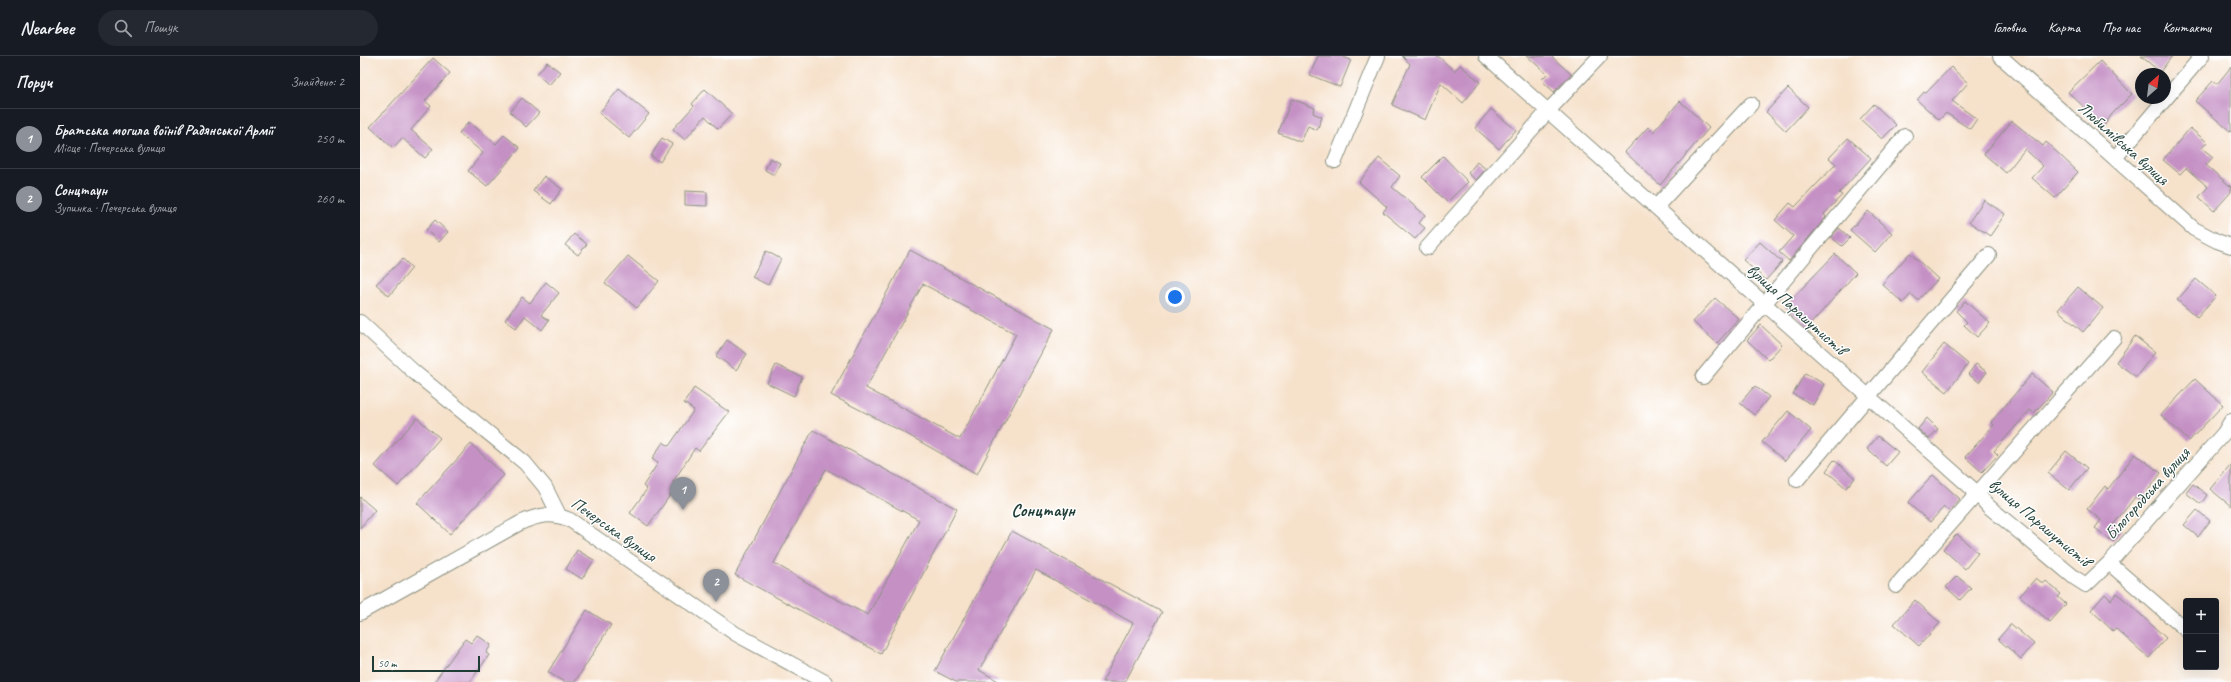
<!DOCTYPE html>
<html lang="uk">
<head>
<meta charset="utf-8">
<style>
	body { margin:0; font-family:Caveat,sans-serif; background:#242831; color:#f1f3f6 }
	.controls { position:absolute; right:12px; bottom:12px; display:grid; overflow:hidden; border-radius:4px; box-shadow:0 4px 16px #0002 }
	.controls button { width:36px; height:36px; display:grid; place-items:center; padding:0; border:0; border-bottom:1px solid #363941; background:#171b24; color:#f1f3f6; font:20px sans-serif }
	.compass { position:absolute; left:1775px; top:12px; width:36px; height:36px; border-radius:50%; background:#171b24; box-shadow:0 4px 16px #0002; rotate:28deg }
	.scale { position:absolute; left:12px; bottom:10px; width:108px; box-sizing:border-box; padding-left:4px; border:2px solid #1f3d34; border-top:0; font-size:11px; line-height:14px; white-space:nowrap; color:#1f3d34; -webkit-text-stroke:3px #fff; paint-order:stroke }
	.you { position:absolute; left:815px; top:241px; width:14px; height:14px; margin:-10px; border:3px solid #fff; border-radius:50%; background:#1a73e8; box-shadow:0 0 0 6px #1a73e833 }
	.badge { display:grid; place-items:center; width:26px; height:26px; border-radius:50%; background:#8c9099; color:#fff; font-size:13px; font-weight:700 }
	.pin { position:absolute; translate:-50% -33px; filter:drop-shadow(0 1px 2px #0008) }
	.pin::after { content:''; position:absolute; top:21px; width:14px; height:12px; background:inherit; clip-path:polygon(0 0,100% 0,50% 100%) }
	.list { margin:0; padding:0; list-style:none }
	h2 { display:flex; justify-content:space-between; align-items:center; height:52px; margin:0; padding:0 16px; font-size:17px }
	h2 small { font-size:13px; font-weight:400; color:#9ea1a6 }
	.list li { display:grid; grid-template-columns:26px 1fr auto; gap:12px; align-items:center; box-sizing:border-box; height:60px; padding:0 16px; border-top:1px solid #363941 }
	.list b { display:block; font-size:15px; white-space:nowrap }
	.list p { margin:0; font-size:13px; white-space:nowrap; color:#9ea1a6 }
	.list em { font-size:13px; font-style:normal; color:#9ea1a6 }
	.icon { flex:none; width:22px; height:22px; fill:none; stroke:currentColor; stroke-width:2; stroke-linecap:round; stroke-linejoin:round }
	.map { position:relative; flex:none; width:1871px; height:626px; overflow:hidden }
	header { display:flex; align-items:center; gap:24px; box-sizing:border-box; height:56px; padding:0 20px; background:#171b24; border-bottom:1px solid #363941 }
	header strong { font-size:19px }
	nav { display:flex; gap:22px; margin-inline-start:auto; font-size:14px }
	.search { width:280px; height:36px; background:#242831; display:flex; align-items:center; gap:10px; box-sizing:border-box; padding:0 14px; border-radius:22px; color:#9ea1a6; font-size:15px }
	main { display:flex }
	aside { flex:1; background:#171b24 }
	.map>svg:first-child { display:block }
</style>
</head>
<body>
<header>
<strong>Nearbee</strong>
<div class="search"><svg class="icon" aria-label="search" viewBox="0 0 24 24"><circle cx="10" cy="10" r="6"/><path d="M15 15l6 6"/></svg>Пошук</div>
<nav><a>Головна</a><a>Карта</a><a>Про нас</a><a>Контакти</a></nav>
</header>
<main>
<aside>
<h2>Поруч<small>Знайдено: 2</small></h2>
<ul class="list">
<li><span class="badge">1</span><div><b>Братська могила воїнів Радянської Армії</b><p>Місце · Печерська вулиця</p></div><em>250 m</em></li>
<li><span class="badge">2</span><div><b>Сонцтаун</b><p>Зупинка · Печерська вулиця</p></div><em>260 m</em></li>
</ul>
</aside>
<div class="map">
<svg width="1871" height="626" viewBox="0 0 1871 626">
	<rect width="100%" height="100%" fill="#fff"/>
	<filter id="ink" filterUnits="userSpaceOnUse"><feTurbulence type="fractalNoise" baseFrequency=".025" numOctaves="2"/><feDisplacementMap in="SourceGraphic" scale="8" xChannelSelector="R" yChannelSelector="G"/><feConvolveMatrix kernelMatrix="1 2 1 2 8 2 1 2 1" color-interpolation-filters="sRGB"/></filter>
	<filter id="wash" filterUnits="userSpaceOnUse"><feTurbulence type="fractalNoise" baseFrequency=".012" numOctaves="4" result="noise"/><feDisplacementMap in="SourceGraphic" scale="16" xChannelSelector="R" yChannelSelector="G"/><feGaussianBlur stdDeviation="0.9" result="paint"/><feColorMatrix in="noise" values="0 0 0 0 0 0 0 0 0 0 0 0 0 0 0 0 0 1.4 0 .05"/><feComposite in="paint" operator="in"/></filter>
	<g filter="url(#wash)">
		<rect width="100%" height="100%" fill="#f6e1ca"/>
		<g id="blocks">
			<path fill="#c591c5" fill-rule="evenodd" d="M958,0H981L991,4L980,31L950,19Z
				M1042,0H1078L1094,15L1100,9L1120,26L1103,47L1081,27L1065,64L1032,49L1050,8Z
				M1167,0H1191L1211,18L1194,36L1181,24L1187,18Z
				M1781,0H1812L1800,16Z
				M73,2L90,17L65,45L71,50L51,74L73,93L65,102L42,82L33,92L10,71Z
				M1740,5L1772,38L1752,58L1744,70L1708,36Z
				M187,6L200,16L189,29L177,18Z
				M1591,11L1608,27L1592,45L1617,63L1610,73L1586,57L1579,64L1557,44L1564,36L1566,37Z
				M1871,11V76L1835,45L1853,25L1857,28Z
				M1428,32L1448,51L1426,75L1406,56Z
				M259,33L289,58L269,82L239,57Z
				M345,33L372,58L358,73L345,60L325,84L313,73L334,50L332,48Z
				M162,42L179,57L166,71L150,56Z
				M932,43L955,52L953,57L962,61L957,74L948,70L941,86L918,77Z
				M1320,45L1349,72L1300,129L1265,96L1288,71L1293,76Z
				M1514,48L1536,69L1522,83L1500,63Z
				M1131,53L1156,74L1139,93L1115,72Z
				M1652,65L1683,90L1686,86L1718,116L1695,142L1672,122L1683,110L1665,93L1646,117L1624,98Z
				M109,66L136,88L144,79L160,92L127,130L108,115L123,97L99,77Z
				M1830,72L1847,86L1842,92L1853,101L1846,109L1871,131V136L1854,155L1839,141L1848,131L1826,112L1820,118L1803,104Z
				M302,82L312,88L300,106L291,100Z
				M1488,82L1511,102L1479,137L1482,139L1464,158L1466,161L1429,205L1419,196L1433,180L1415,164L1430,147L1435,151L1476,108L1469,102Z
				M1083,100L1108,126L1087,146L1062,121Z
				M410,102L420,107L414,119L405,114Z
				M1019,102L1040,120L1032,131L1065,159L1059,167L1065,172L1055,183L1023,156L1027,151L999,126Z
				M1117,106L1126,113L1116,124L1108,117Z
				M184,120L202,133L191,148L173,135Z
				M325,135L347,136V150L325,149Z
				M1624,144L1645,158L1630,180L1609,166Z
				M1508,155L1532,177L1515,196L1490,174Z
				M75,164L88,176L79,186L66,174Z
				M1479,172L1490,182L1482,190L1471,181Z
				M214,178L227,188L218,199L205,189Z
				M1400,186L1422,206L1406,224L1383,204Z
				M550,194L694,273L617,418L545,377L471,339ZM563,228L656,278L600,383L506,332Z
				M406,195L421,203L408,229L392,221Z
				M1550,197L1578,223L1558,244L1551,238L1543,247L1522,228Z
				M1475,198L1496,217L1448,271L1425,250Z
				M268,200L299,225L277,252L245,227Z
				M43,203L52,212L29,240L16,228Z
				M1836,223L1856,240L1837,261L1817,244Z
				M186,226L199,237L181,259L189,264L182,274L165,260L156,272L145,264L162,241L170,247Z
				M1718,231L1743,252L1723,276L1698,254Z
				M1355,242L1379,263L1357,287L1333,266Z
				M1605,245L1630,267L1617,281L1604,269L1607,266L1596,255Z
				M1401,269L1422,289L1408,304L1387,284Z
				M1775,280L1795,296L1776,321L1756,306Z
				M367,284L387,298L376,314L356,300Z
				M1584,288L1608,308L1587,336L1562,316Z
				M1616,308L1627,316L1619,326L1608,318Z
				M416,309L442,321L434,340L407,327Z
				M1445,317L1464,328L1453,349L1433,338Z
				M1672,318L1693,336L1674,357L1670,354L1634,395L1638,399L1622,416L1605,401L1634,369L1631,366Z
				M1835,323L1863,349L1829,385L1801,359Z
				M1395,330L1409,341L1394,359L1380,347Z
				M334,332L369,356L339,395L335,392L313,426L322,432L316,441L311,438L288,470L270,457L287,433L283,430L298,407L292,403L303,386L309,390L334,354L324,347Z
				M1428,355L1451,374L1425,405L1402,386Z
				M57,362L80,382L38,430L15,410Z
				M1567,362L1578,373L1569,383L1558,373Z
				M453,374L597,453L521,598L375,519ZM466,413L559,464L508,559L470,540L414,507Z
				M1518,380L1538,396L1526,410L1507,393Z
				M111,388L144,419L90,478L57,447Z
				M1706,395L1727,412L1709,434L1688,417Z
				M1775,398L1801,417L1781,444L1776,440L1753,469L1762,475L1753,486L1735,472L1741,464L1727,453L1745,430L1748,433Z
				M1474,404L1495,422L1486,432L1466,415Z
				M1871,408V450L1850,433Z
				M1573,419L1600,443L1589,455L1584,451L1570,466L1548,447Z
				M1833,428L1847,439L1841,448L1826,437Z
				M0,441L15,454L0,472Z
				M1837,454L1850,465L1838,481L1824,469Z
				M652,475L802,556L765,626H742L773,567L676,514L619,614L640,626H596L575,615Z
				M1597,478L1618,497L1605,513L1583,493Z
				M217,494L234,504L222,523L206,513Z
				M1597,520L1611,532L1600,544L1586,531Z
				M1676,522L1683,528L1686,525L1701,538L1698,541L1706,548L1690,566L1660,540Z
				M1757,537L1806,582L1789,602L1755,572L1753,575L1731,554L1745,538L1751,544Z
				M1555,544L1580,567L1559,590L1534,568Z
				M227,554L251,569L215,626H204L188,616Z
				M1651,568L1674,588L1661,603L1638,583Z
				M117,579L131,589L126,597L129,599L110,626H74L105,583L111,587Z"/>
		</g>
	</g>
	<g filter="url(#ink)">
		<use href="#blocks" fill-opacity="0" stroke="#8a8f7f" stroke-width="1"/>
		<g fill="none" stroke-linecap="round" stroke-linejoin="round">
			<defs>
				<path id="minor" d="M1126,0L1616,436L1628,450L1715,522L1726,529L1749,507L1864,377L1871,365
					M1640,0L1834,173L1857,185L1871,190
					M1755,102L1842,0
					M975,105L1018,0
					M1296,151L1391,48
					M1067,192L1188,55L1240,0
					M0,266L54,316L165,407L185,431L199,459
					M1343,321L1545,80
					M1437,424L1629,199
					M1749,507L1826,574
					M1536,530L1754,282
					M0,557L160,467C178,459 191,456 210,464L376,578L465,626"/>
			</defs>
			<use href="#minor" stroke="#8a8f7f" stroke-width="16"/>
			<use href="#minor" stroke="#fff" stroke-width="14"/>
		</g>
	</g>
	<g text-anchor="middle" stroke-width="3" stroke-linejoin="round" paint-order="stroke">
		<g font-size="17" fill="#1f3d34" stroke="#fff">
			<text transform="translate(1764 87) rotate(42)" y="6">Любимівська вулиця</text>
			<text transform="translate(1437 253) rotate(42)" y="6">вулиця Парашутистів</text>
			<text transform="translate(1787 437) rotate(-48)" y="6">Білогородська вулиця</text>
			<text transform="translate(1680 466) rotate(40)" y="6">вулиця Парашутистів</text>
			<text transform="translate(254 473) rotate(35)" y="6">Печерська вулиця</text>
		</g>
		<g font-size="18" font-weight="bold" fill="#1f3d34" stroke="#fff">
			<text x="683" y="460">Сонцтаун</text>
		</g>
	</g>
</svg>
<div class="controls">
<button>+</button>
<button>−</button>
</div>
<svg class="compass" viewBox="-18 -18 36 36"><path d="M0-13l5 13h-10z" fill="#e53935"/><path d="M0 13l5-13h-10z" fill="#9ea1a6"/></svg>
<div class="scale">50 m</div>
<div class="you"></div>
<div class="pin badge" style="left:323px;top:454px">1</div>
<div class="pin badge" style="left:356px;top:546px">2</div>
</div>
</main>
</body>
</html>
